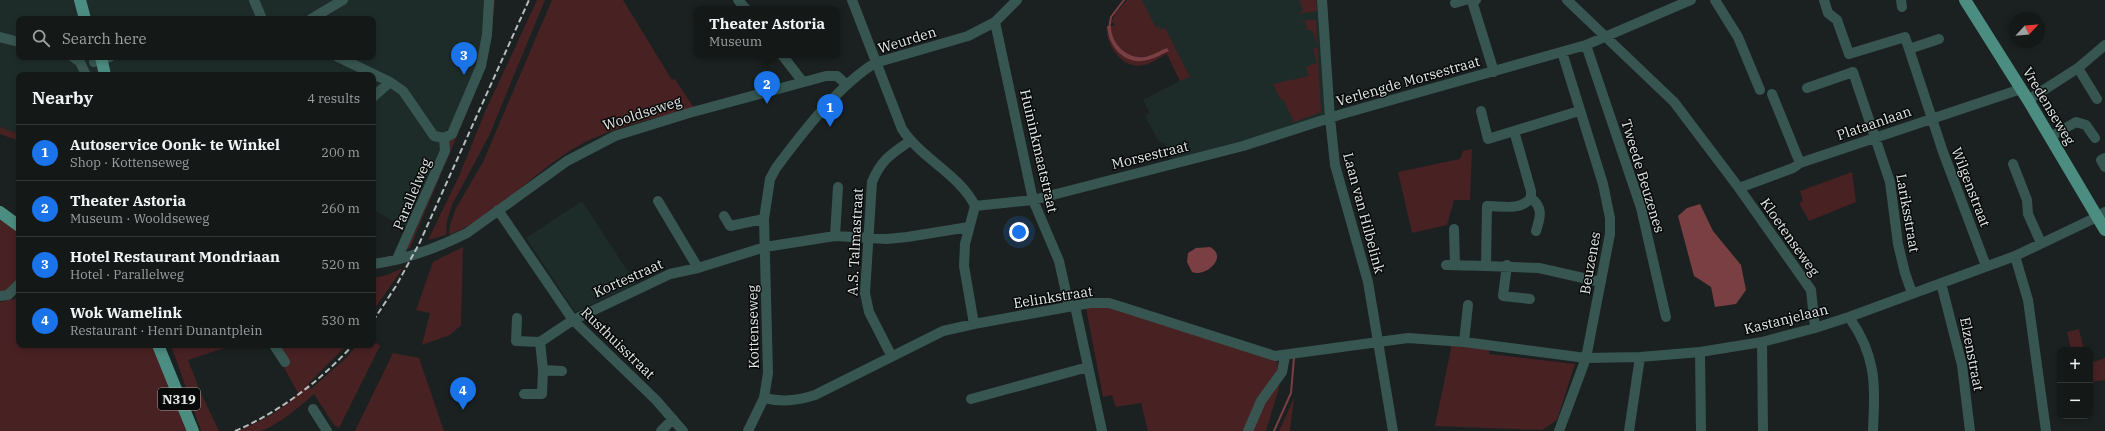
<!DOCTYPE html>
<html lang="en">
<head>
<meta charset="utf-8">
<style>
	body { margin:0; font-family:"IBM Plex Serif",serif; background:#1d2221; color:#f1f3f6 }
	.controls { position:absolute; right:12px; bottom:12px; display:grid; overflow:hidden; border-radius:8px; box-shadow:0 2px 6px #0003 }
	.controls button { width:36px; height:36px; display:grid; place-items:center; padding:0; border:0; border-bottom:1px solid #333837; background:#141918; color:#f1f3f6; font:20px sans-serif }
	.compass { position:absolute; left:2009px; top:12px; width:36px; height:36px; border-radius:50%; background:#141918; box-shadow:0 2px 6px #0003; rotate:64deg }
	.you { position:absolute; left:1019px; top:232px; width:14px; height:14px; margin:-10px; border:3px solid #fff; border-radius:50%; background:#1a73e8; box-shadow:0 0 0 6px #1a73e833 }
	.badge { display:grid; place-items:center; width:26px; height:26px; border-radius:50%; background:#1a73e8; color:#fff; font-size:13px; font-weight:700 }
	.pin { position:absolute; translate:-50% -33px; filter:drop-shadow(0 1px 2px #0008) }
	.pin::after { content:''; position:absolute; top:21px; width:14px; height:12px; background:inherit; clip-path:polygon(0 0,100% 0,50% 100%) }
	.popup { position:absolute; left:694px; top:6px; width:146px; height:52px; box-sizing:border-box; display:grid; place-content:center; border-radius:8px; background:#141918; filter:drop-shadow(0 1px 3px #0005); font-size:13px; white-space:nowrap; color:#9da0a2 }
	.popup b { font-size:15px; color:#f1f3f6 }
	.popup::after { content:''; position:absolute; left:50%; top:100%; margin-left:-8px; border:8px solid transparent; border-top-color:#141918 }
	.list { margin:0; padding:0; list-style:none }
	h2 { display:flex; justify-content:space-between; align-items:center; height:52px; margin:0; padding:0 16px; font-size:17px }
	h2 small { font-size:13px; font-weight:400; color:#9da0a2 }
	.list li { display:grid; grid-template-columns:26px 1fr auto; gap:12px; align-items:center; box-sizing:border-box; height:56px; padding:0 16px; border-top:1px solid #333837 }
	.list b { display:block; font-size:15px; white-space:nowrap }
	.list p { margin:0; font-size:13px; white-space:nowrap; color:#9da0a2 }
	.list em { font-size:13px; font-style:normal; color:#9da0a2 }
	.icon { flex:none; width:22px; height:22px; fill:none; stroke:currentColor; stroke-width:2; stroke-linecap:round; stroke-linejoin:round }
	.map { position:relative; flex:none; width:2105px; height:431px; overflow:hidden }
	.search { position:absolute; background:#141918; box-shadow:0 2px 6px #0003; left:16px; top:16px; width:360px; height:44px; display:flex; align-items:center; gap:10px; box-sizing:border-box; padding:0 14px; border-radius:8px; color:#9da0a2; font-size:15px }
	.panel { position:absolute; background:#141918; box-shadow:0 2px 6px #0003; left:16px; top:72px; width:360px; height:276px; border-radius:8px }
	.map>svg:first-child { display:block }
</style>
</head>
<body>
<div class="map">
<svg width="2105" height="431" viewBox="0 0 2105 431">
	<rect width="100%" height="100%" fill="#1b2120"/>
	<path fill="#1e2c29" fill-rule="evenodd" d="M0,0H495L490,42L482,76L416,233L373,210V75H19V141L0,134ZM19,19H373V57H19Z
		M1142,0H1322L1329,119L1173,165L1170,153L1164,142L1161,143L1157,138L1145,116L1150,113L1143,100L1180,81Z
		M582,201L636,284L575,312L526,238Z"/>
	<path fill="#482123" d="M492,0H495L490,42L482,76L410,248L406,250L412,233L415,232L432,193L431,190L438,174L441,173L448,156L447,144L472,99L482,77Z
		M537,0H545L489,136L452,205L447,221L446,235L428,240L459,176L485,112Z
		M552,0H623L672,80L675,79L694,108C656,118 615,126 580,145C534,170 499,215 449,235L450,225L456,208L483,162Z
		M1127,0H1142L1156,28L1159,26L1161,30L1165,28L1190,77L1180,81L1167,54C1159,57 1152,64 1144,65C1122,70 1106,45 1106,26L1107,33L1122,56L1143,61L1168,51L1167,48C1159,52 1152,56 1143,57C1126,59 1111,43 1111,26H1114V23H1111L1115,14Z
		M1300,0H1316L1317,11L1297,14L1303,11Z
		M1316,20L1321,112L1292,123L1293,120L1283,99L1281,100L1273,84L1309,76L1306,67L1317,63L1313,49L1318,47L1312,30H1307L1306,22L1298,21Z
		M0,127L19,134V141L0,134Z
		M1472,149L1470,200H1454L1447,225L1412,233L1398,172L1460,159L1463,151Z
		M1852,172L1856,202L1809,221L1799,203L1803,201L1800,191Z
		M0,216L19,230V281L11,289L0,294Z
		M463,247L461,325L450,335L422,345L430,313L416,310L433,262Z
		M403,268L373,311V278L387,275Z
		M19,298V345H155L188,431H0V302Z
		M1096,307L1114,308L1277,359L1279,388L1266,431H1148L1141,403L1116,407L1112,395L1103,397L1086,308Z
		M2079,329L2084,350H2071L2067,332Z
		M373,340L380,346L339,428L334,425L314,394C302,405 276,427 260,431C253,431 245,431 238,431C260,421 283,411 298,393L283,366L290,362L280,345H347L308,384L311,389L346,358L357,345H373Z
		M1452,344L1490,349L1489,354L1498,355L1575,364L1557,420L1542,430L1435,426Z
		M171,345H234L188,360L200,391L219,431H201Z
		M393,353L419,358L444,431H355Z
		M2105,358V380L2090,382V363Z
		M1294,398L1290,431H1279Z"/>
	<path fill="#7a3f42" d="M1107,26H1111C1111,43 1126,59 1144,57C1152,56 1159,51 1167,48L1169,51C1160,55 1152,60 1142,61C1122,63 1108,44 1107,26Z
		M1700,204L1713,231L1741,265L1746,290L1736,304L1715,307L1711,287L1694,276L1678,216L1687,208Z
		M1210,247C1229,257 1205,278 1192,272L1187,262L1188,253L1196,248Z"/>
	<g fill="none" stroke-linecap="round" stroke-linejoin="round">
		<path stroke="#7a3f42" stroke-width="2" d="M1109,29L1111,17L1124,0
			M1274,431L1291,393L1294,358"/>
		<path stroke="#385651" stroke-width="10" d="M254,0L262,19
			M738,0L746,9
			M852,0L902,129C922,159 960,175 975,206L965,244L964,266L974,324
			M1322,0L1330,118L1335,165L1368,282L1393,431
			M1476,0L1472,1L1494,72
			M1567,0L1674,102L1739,188L1811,290L1815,328
			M1715,0L1738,37L1760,90
			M1824,0L1828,13L1837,20L1849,54L1905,37L1909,49
			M1901,0L1902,7
			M1455,3L1465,0
			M311,19L343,0
			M995,22L1033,200L1059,261L1069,306
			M0,37L19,42
			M1939,39L1909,49L1943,152L1986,266
			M1586,45L1641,208L1666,317
			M782,55L803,82
			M73,57L80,62L86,75
			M338,57L390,82L373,97
			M94,62L110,57
			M2078,68L2097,99
			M390,82L403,91L434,136L444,138L452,134L481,66L487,35L489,0
			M1807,88L1853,72L1890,182L1898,244L1905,273L1912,293
			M1772,94L1800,163
			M2028,100L2078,68L2105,45
			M1481,111L1488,139L1514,131
			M1579,111L1514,131L1531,191V198C1520,211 1502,206 1487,206L1486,266L1539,268L1601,282
			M2050,137L2076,122L2086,125L2095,138
			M2105,158L2101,160L2105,167
			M2013,164L2027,200L2028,214L2041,243
			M1739,188L1793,168L1800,163L2021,89
			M1531,198C1544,208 1540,218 1536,231
			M658,201L698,268
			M975,206L1033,200L1243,146L1342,114L1586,45L1691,0
			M498,210L573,320L656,400L683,431
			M724,216L730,226L764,219
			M1454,229L1455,265
			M835,236L838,187
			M2015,256L2028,300L2046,431
			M397,259L445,151L444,138
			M373,264C405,260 439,247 467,233L567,161L615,136L689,113L826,76H837L846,84
			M1446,265L1486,266
			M1507,265L1503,296L1530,299
			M1941,283L1962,365L1970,431
			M0,296L8,295L19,284
			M1075,306L1102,431
			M1849,317C1877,357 1875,384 1873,431
			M517,318L516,341L540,342
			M1464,342L1468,305
			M1762,342L1763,431
			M274,345L285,362
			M1700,352L1701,431
			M891,355L869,312L865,293L872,182C881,160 891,154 910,141
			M543,370L562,371
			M524,394H542L543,370L540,342L573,320L670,274L698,268L765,247L835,236L887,239L907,237L969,227
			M764,398C782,402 796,401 815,395L943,331L974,324L1090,303H1109L1122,307L1275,356L1408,338L1464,342L1586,358L1640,357L1700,352L1762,342L1815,328L1849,317L2015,256L2097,217L2105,212
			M971,399L1088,367
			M313,409L327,431
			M661,431L673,419
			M748,431L764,398L768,373L764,219L770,179L776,168C802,133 839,85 875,63L968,36L995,22L1017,0
			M1248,431L1261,401L1282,372L1285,356
			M1559,431L1586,358L1610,234V218L1603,184L1562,52
			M1629,431L1640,357"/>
		<path stroke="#4c8d82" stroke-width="12" d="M80,0L85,19
			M1965,0L2028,100L2105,230
			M101,57L105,75
			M0,212L19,226
			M158,345L193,431"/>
		<path stroke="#b8bdbc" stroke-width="2" stroke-dasharray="6 3" stroke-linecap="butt" d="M373,321L396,286L419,244L529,0
			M235,431C280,412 320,381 353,345"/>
	</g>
	<g text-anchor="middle" stroke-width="3" stroke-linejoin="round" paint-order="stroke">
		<rect fill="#070a09" stroke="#a2a6a5" stroke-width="1" x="158" y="388" width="42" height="22" rx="3"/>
		<g font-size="13" font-weight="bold" fill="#e4e9e8">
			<text x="179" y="404">N319</text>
		</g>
		<g font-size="14" fill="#e4e9e8" stroke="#070a09">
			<text transform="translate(907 40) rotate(-17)" y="5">Weurden</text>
			<text transform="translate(1408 81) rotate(-16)" y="5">Verlengde Morsestraat</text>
			<text transform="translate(2049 106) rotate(59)" y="5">Vredenseweg</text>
			<text transform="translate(642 113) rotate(-18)" y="5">Wooldseweg</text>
			<text transform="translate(1874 123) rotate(-19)" y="5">Plataanlaan</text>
			<text transform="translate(1039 151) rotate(77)" y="5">Huininkmaatstraat</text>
			<text transform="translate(1150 155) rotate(-14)" y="5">Morsestraat</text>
			<text transform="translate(1643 176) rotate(73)" y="5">Tweede Beuzenes</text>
			<text transform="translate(1971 187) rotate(69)" y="5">Wilgenstraat</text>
			<text transform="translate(412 194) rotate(-67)" y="5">Parallelweg</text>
			<text transform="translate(1364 213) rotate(75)" y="5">Laan van Hilbelink</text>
			<text transform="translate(1908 213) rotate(80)" y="5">Lariksstraat</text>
			<text transform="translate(1790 237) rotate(55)" y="5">Kloetenseweg</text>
			<text transform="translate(855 242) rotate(-87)" y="5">A.S. Talmastraat</text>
			<text transform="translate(1590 263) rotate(-80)" y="5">Beuzenes</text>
			<text transform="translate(628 278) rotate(-24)" y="5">Kortestraat</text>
			<text transform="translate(1053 297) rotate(-9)" y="5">Eelinkstraat</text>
			<text transform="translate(1786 319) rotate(-14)" y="5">Kastanjelaan</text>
			<text transform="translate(753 327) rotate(-91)" y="5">Kottenseweg</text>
			<text transform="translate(618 343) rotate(44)" y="5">Rusthuisstraat</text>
			<text transform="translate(1972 354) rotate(79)" y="5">Elzenstraat</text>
		</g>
	</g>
</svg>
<div class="controls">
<button>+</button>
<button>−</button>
</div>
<svg class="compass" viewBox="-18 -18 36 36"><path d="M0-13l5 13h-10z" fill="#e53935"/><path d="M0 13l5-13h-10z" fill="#9da0a2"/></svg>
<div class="you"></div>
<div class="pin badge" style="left:830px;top:127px">1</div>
<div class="pin badge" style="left:767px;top:104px">2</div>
<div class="popup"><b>Theater Astoria</b>Museum</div>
<div class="pin badge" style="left:464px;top:75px">3</div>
<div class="pin badge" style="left:463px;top:410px">4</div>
<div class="search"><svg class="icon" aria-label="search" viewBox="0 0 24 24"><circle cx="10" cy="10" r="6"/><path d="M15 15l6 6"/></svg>Search here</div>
<section class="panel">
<h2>Nearby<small>4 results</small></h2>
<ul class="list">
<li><span class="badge">1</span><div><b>Autoservice Oonk- te Winkel</b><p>Shop · Kottenseweg</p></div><em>200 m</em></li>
<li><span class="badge">2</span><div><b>Theater Astoria</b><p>Museum · Wooldseweg</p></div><em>260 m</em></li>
<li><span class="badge">3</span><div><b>Hotel Restaurant Mondriaan</b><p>Hotel · Parallelweg</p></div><em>520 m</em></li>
<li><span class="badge">4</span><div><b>Wok Wamelink</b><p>Restaurant · Henri Dunantplein</p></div><em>530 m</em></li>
</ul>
</section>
</div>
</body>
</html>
